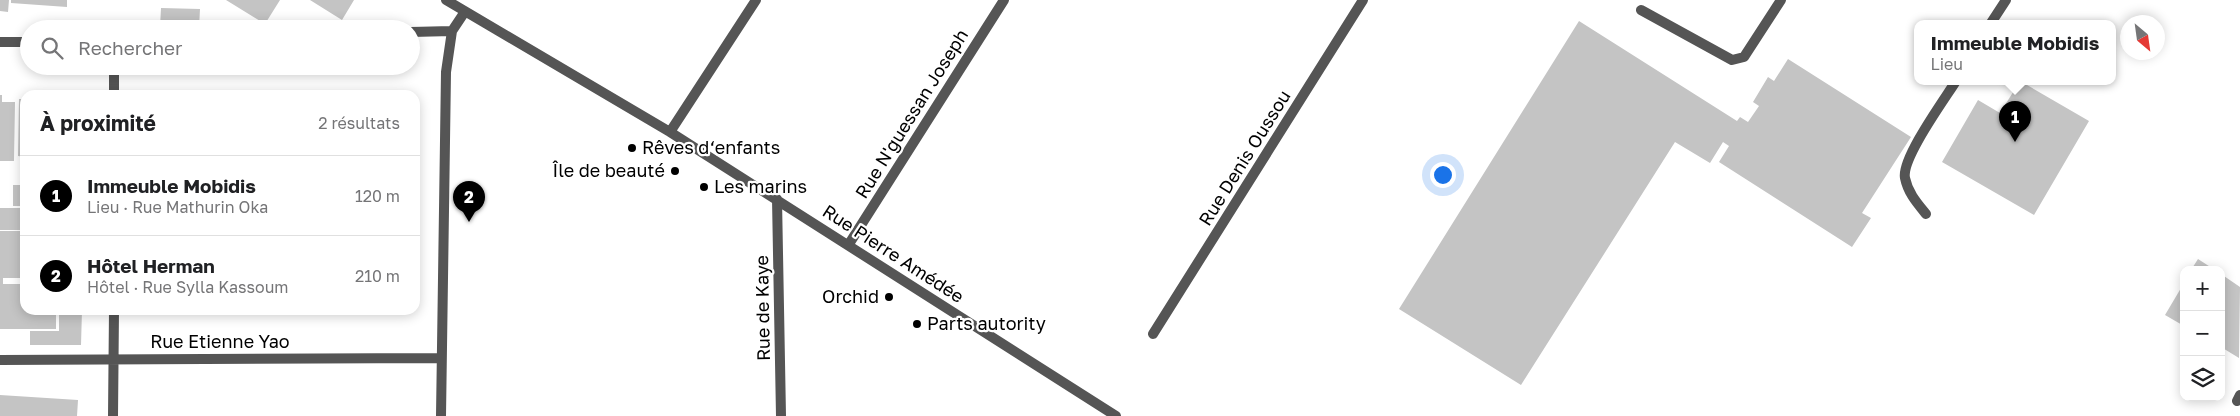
<!DOCTYPE html>
<html lang="fr">
<head>
<meta charset="utf-8">
<style>
	body { margin:0; font-family:"Golos Text",sans-serif; background:#f6f6f6; color:#202124 }
	.controls { position:absolute; right:15px; bottom:15px; display:grid; overflow:hidden; border-radius:10px; box-shadow:0 2px 12px #0003 }
	.controls button { width:45px; height:45px; display:grid; place-items:center; padding:0; border:0; border-bottom:1px solid #e0e0e0; background:#fff; color:#202124; font:25px sans-serif }
	.compass { position:absolute; left:2120px; top:15px; width:45px; height:45px; border-radius:50%; background:#fff; box-shadow:0 2px 12px #0003; rotate:151deg }
	.you { position:absolute; left:1442px; top:174px; width:18px; height:18px; margin:-12px; border:4px solid #fff; border-radius:50%; background:#1a73e8; box-shadow:0 0 0 8px #1a73e833 }
	.badge { display:grid; place-items:center; width:32px; height:32px; border-radius:50%; background:#000; color:#fff; font-size:16px; font-weight:700 }
	.pin { position:absolute; translate:-50% -41px; filter:drop-shadow(0 1px 2px #0008) }
	.pin::after { content:''; position:absolute; top:26px; width:18px; height:15px; background:inherit; clip-path:polygon(0 0,100% 0,50% 100%) }
	.popup { position:absolute; left:1914px; top:20px; width:202px; height:65px; box-sizing:border-box; display:grid; place-content:center; border-radius:10px; background:#fff; filter:drop-shadow(0 1px 4px #0005); font-size:16px; white-space:nowrap; color:#757577 }
	.popup b { font-size:19px; color:#202124 }
	.popup::after { content:''; position:absolute; left:50%; top:100%; margin-left:-10px; border:10px solid transparent; border-top-color:#fff }
	.list { margin:0; padding:0; list-style:none }
	h2 { display:flex; justify-content:space-between; align-items:center; height:65px; margin:0; padding:0 20px; font-size:21px }
	h2 small { font-size:16px; font-weight:400; color:#757577 }
	.list li { display:grid; grid-template-columns:32px 1fr auto; gap:15px; align-items:center; box-sizing:border-box; height:80px; padding:0 20px; border-top:1px solid #e0e0e0 }
	.list b { display:block; font-size:19px; white-space:nowrap }
	.list p { margin:0; font-size:16px; white-space:nowrap; color:#757577 }
	.list em { font-size:16px; font-style:normal; color:#757577 }
	.icon { flex:none; width:28px; height:28px; fill:none; stroke:currentColor; stroke-width:2; stroke-linecap:round; stroke-linejoin:round }
	.map { position:relative; flex:none; width:2240px; height:416px; overflow:hidden }
	.search { position:absolute; background:#fff; box-shadow:0 2px 12px #0003; left:20px; top:20px; width:400px; height:55px; display:flex; align-items:center; gap:12px; box-sizing:border-box; padding:0 18px; border-radius:28px; color:#757577; font-size:19px }
	.panel { position:absolute; background:#fff; box-shadow:0 2px 12px #0003; left:20px; top:90px; width:400px; height:225px; border-radius:15px }
	.map>svg:first-child { display:block }
</style>
</head>
<body>
<div class="map">
<svg width="2240" height="416" viewBox="0 0 2240 416">
	<rect width="100%" height="100%" fill="#fff"/>
	<path fill="#c4c4c4" d="M0,0H9L8,12L0,11Z
		M11,0H67V7L11,3Z
		M226,0H280L265,24Z
		M310,0H354L342,20Z
		M161,8L200,9L199,28L160,27Z
		M1579,21L1737,121L1740,117L1748,122L1759,106L1753,102L1768,77L1774,81L1788,59L1911,137L1862,213L1871,218L1852,247L1719,162L1729,146L1723,142L1710,163L1675,142L1521,385L1399,309Z
		M2020,81L2089,121L2034,215L1942,162L1978,100L2000,113Z
		M0,95H2V102H15L14,161H0Z
		M19,99H25V157L18,156Z
		M13,185H25V206H13Z
		M0,208H25V230H0Z
		M0,231H25V256H0Z
		M0,256H25V278H3V284H22V302H25V310H56V329H0Z
		M2198,259L2215,270H2191Z
		M2221,274L2240,287L2239,358L2221,347Z
		M2184,283V326L2165,315Z
		M59,310H82L81,345H30V331H59Z
		M0,395L78,400L77,416H0Z"/>
	<g fill="none" stroke-linecap="round" stroke-linejoin="round">
		<path stroke="#555" stroke-width="10" d="M446,0L670,132L1116,416
			M1641,10L1732,60L1744,57L1781,0
			M1991,23L2006,0
			M411,32L452,31
			M0,42H29
			M114,95V66
			M670,132L756,0
			M777,199L781,416
			M1926,214C1917,203 1908,193 1905,178C1901,159 1944,100 1956,81
			M849,244L1004,0
			M1153,334L1363,0
			M0,360L440,358
			M2237,401L2240,395
			M113,416L114,310
			M441,416L446,72L452,31L464,13"/>
	</g>
	<g fill="#000" stroke="#fff" stroke-width="2">
		<circle cx="632" cy="148" r="5"/>
		<circle cx="675" cy="171" r="5"/>
		<circle cx="704" cy="187" r="5"/>
		<circle cx="889" cy="297" r="5"/>
		<circle cx="917" cy="324" r="5"/>
	</g>
	<g text-anchor="middle" stroke-width="4.5" stroke-linejoin="round" paint-order="stroke">
		<g font-size="18" fill="#000" stroke="#fff">
			<text transform="translate(912 114) rotate(-58)" y="6">Rue N'guessan Joseph</text>
			<text transform="translate(1245 158) rotate(-58)" y="6">Rue Denis Oussou</text>
			<text transform="translate(893 254) rotate(33)" y="6">Rue Pierre Amédée</text>
			<text transform="translate(763 308) rotate(-91)" y="6">Rue de Kaye</text>
			<text x="220" y="348">Rue Etienne Yao</text>
		</g>
		<g font-size="18" fill="#000" stroke="#fff" text-anchor="start">
			<text x="642" y="154">Rêves d‘enfants</text>
			<text x="665" y="177" text-anchor="end">Île de beauté</text>
			<text x="714" y="193">Les marins</text>
			<text x="879" y="303" text-anchor="end">Orchid</text>
			<text x="927" y="330">Parts autority</text>
		</g>
	</g>
</svg>
<div class="controls">
<button>+</button>
<button>−</button>
<button><svg class="icon" aria-label="layers" viewBox="0 0 24 24"><path d="M12 4l9 5-9 5-9-5zM3 14l9 5 9-5"/></svg></button>
</div>
<svg class="compass" viewBox="-18 -18 36 36"><path d="M0-13l5 13h-10z" fill="#e53935"/><path d="M0 13l5-13h-10z" fill="#757577"/></svg>
<div class="you"></div>
<div class="pin badge" style="left:2015px;top:142px">1</div>
<div class="popup"><b>Immeuble Mobidis</b>Lieu</div>
<div class="pin badge" style="left:469px;top:222px">2</div>
<div class="search"><svg class="icon" aria-label="search" viewBox="0 0 24 24"><circle cx="10" cy="10" r="6"/><path d="M15 15l6 6"/></svg>Rechercher</div>
<section class="panel">
<h2>À proximité<small>2 résultats</small></h2>
<ul class="list">
<li><span class="badge">1</span><div><b>Immeuble Mobidis</b><p>Lieu · Rue Mathurin Oka</p></div><em>120 m</em></li>
<li><span class="badge">2</span><div><b>Hôtel Herman</b><p>Hôtel · Rue Sylla Kassoum</p></div><em>210 m</em></li>
</ul>
</section>
</div>
</body>
</html>
